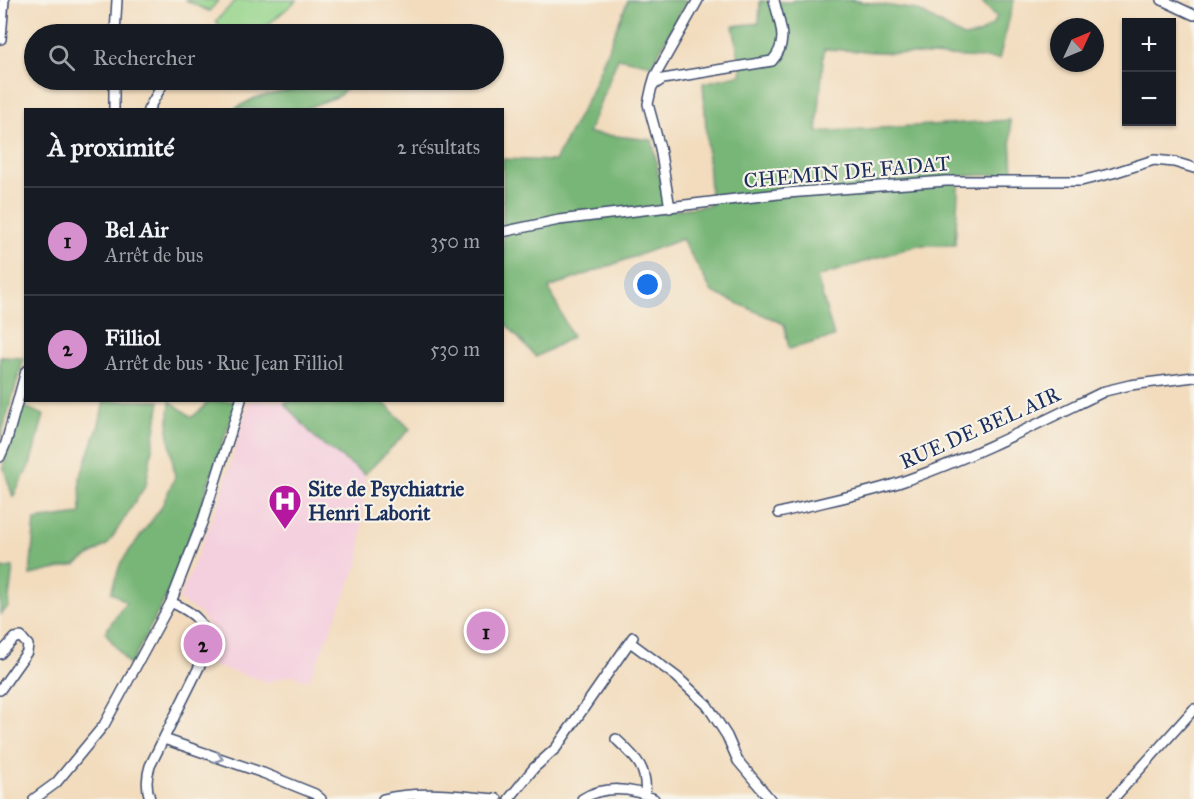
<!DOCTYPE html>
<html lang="fr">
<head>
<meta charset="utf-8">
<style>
	body { margin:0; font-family:"IM FELL Great Primer",serif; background:#20242c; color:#f1f3f6 }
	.controls { position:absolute; right:18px; top:18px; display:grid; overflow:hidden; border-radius:0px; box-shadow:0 2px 4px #0004 }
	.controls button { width:54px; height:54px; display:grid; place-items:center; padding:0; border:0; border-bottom:2px solid #363941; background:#171b24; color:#f1f3f6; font:30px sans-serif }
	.compass { position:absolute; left:1050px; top:18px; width:54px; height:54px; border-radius:50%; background:#171b24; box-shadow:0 2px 4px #0004; rotate:46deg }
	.you { position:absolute; left:648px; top:285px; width:21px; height:21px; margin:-15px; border:4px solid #fff; border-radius:50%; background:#1a73e8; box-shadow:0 0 0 9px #1a73e833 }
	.badge { display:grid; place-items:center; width:39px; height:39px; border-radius:50%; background:#d690ce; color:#111; font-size:20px; font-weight:700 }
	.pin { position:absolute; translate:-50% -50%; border:3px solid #fff; box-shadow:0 2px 6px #0006 }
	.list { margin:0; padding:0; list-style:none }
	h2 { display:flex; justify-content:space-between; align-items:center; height:78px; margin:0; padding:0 24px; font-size:26px }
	h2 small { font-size:20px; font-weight:400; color:#9ea1a6 }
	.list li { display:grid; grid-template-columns:39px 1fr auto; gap:18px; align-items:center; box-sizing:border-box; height:108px; padding:0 24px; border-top:2px solid #363941 }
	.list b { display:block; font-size:22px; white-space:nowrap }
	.list p { margin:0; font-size:20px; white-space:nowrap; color:#9ea1a6 }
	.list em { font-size:20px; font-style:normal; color:#9ea1a6 }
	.icon { flex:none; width:33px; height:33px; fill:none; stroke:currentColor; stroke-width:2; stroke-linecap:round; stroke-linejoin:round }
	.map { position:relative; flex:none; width:1194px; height:799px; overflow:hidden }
	.search { position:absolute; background:#171b24; box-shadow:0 2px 4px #0004; left:24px; top:24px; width:480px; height:66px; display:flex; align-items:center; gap:15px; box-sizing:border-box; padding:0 21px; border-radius:33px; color:#9ea1a6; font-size:22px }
	.panel { position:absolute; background:#171b24; box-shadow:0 2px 4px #0004; left:24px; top:108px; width:480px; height:294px; border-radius:0px }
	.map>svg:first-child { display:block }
</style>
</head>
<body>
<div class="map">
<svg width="1194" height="799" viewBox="0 0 1194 799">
	<rect width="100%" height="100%" fill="#f7f3e8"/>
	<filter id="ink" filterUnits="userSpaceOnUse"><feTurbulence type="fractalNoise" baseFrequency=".0167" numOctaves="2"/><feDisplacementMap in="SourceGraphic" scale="12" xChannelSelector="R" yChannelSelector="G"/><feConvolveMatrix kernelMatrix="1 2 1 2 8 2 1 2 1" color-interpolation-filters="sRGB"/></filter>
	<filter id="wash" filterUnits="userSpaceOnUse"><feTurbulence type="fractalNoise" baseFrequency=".008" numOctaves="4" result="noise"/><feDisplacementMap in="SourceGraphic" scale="24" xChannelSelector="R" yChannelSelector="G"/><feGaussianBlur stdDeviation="1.35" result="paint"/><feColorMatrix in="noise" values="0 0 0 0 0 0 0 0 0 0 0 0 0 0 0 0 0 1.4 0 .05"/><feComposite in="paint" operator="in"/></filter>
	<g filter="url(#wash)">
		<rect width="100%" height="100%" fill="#f2dcbd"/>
		<path fill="#f4cfde" d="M249,401H281L318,441L365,474L360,560L309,681L292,675L268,682L207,664L213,650L210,630L201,614L179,600L220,499Z"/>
		<path fill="#95d48b" stroke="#588274" stroke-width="1.5" d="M185,0H219L209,11Z
			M236,0H297L257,34H226L216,21Z"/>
		<path fill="#78b677" stroke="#4a726a" stroke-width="1.5" d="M628,0H687L652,65L618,58L588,133L652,140L666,211L711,205L703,83L742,74L733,26L759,23L760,1L791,2L793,0H851L917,10L963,37L977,35L993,24L997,17L980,0H1014L999,59L824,49L817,132L1010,120L1013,174L959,176L955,245H918L817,277L834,337L789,349L784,324L712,292L682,239L549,288L572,337L536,357L503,321V159L555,161L590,94Z
			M336,80H353L339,96L304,109H234L255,98Z
			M0,357L24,358L0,440Z
			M104,401H160L146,485L108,544L75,565L30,575L35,520L81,514L80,478L99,425Z
			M170,401L192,417L204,407L207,401H237L191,534L168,593L130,666L105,632L126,602L111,592L121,562L161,508L175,477L168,430Z
			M288,401H382L410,429L365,474L318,441L284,403Z
			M22,406L44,415L30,465L13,497L3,466Z
			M13,567L8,607L0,615V569Z"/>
	</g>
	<g filter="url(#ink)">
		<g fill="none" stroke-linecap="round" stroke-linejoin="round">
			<defs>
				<path id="minor" d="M1162,0L1194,15
					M115,34L117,0
					M1,39L4,0
					M114,80V110
					M652,86L655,76L698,0
					M148,110L165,80
					M670,208L660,148L648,104L652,86L663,79L772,61C790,41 779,23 774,0
					M502,232L559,220L787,193L946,181H1081L1113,173L1154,160L1174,162L1194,168
					M0,457L6,443L26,371
					M779,513C821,502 863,495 904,481C973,457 1039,423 1105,391L1130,385L1194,377
					M630,642L677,677L707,705L727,736L738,761L770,799
					M0,654L15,638L21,637L28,645L27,652L0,690
					M164,739L263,773L315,794L321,799
					M616,739C635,757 648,767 645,795
					M34,799L56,783L104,725L171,602L203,520L241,400
					M150,799C146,787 146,778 150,766L206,653C208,622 196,614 171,602
					M383,799C420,790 459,796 497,799
					M509,799L534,768L556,748L633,637
					M582,799C603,786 632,787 654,799
					M1113,799L1194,709"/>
			</defs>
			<use href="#minor" stroke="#3b496c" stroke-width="12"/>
			<use href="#minor" stroke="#fff" stroke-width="9"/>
		</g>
		<defs><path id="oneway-chevron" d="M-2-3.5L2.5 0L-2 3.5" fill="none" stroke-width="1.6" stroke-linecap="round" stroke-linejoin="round" transform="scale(1.5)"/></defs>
		<use stroke="#8d97ae" href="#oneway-chevron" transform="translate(219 758) rotate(19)"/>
	</g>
	<defs>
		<symbol id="hospital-pin" viewBox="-11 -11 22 30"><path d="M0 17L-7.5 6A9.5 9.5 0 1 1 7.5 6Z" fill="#b5179e" stroke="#f7f3e8"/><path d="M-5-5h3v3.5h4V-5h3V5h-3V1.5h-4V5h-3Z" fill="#fff"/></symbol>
	</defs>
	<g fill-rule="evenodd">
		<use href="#hospital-pin" x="266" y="482" width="38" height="52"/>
	</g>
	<g text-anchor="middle" stroke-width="4.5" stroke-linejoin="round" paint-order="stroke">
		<g font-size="21" fill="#1b2f5e" stroke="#f7f3e8">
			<text transform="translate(847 172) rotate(-5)" y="7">CHEMIN DE FADAT</text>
			<text transform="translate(980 428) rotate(-24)" y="7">RUE DE BEL AIR</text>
		</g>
		<g font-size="21" font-weight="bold" fill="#1b2f5e" stroke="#f7f3e8" text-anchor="start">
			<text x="308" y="496">Site de Psychiatrie<tspan x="308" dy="24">Henri Laborit</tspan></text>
		</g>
	</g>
</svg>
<div class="controls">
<button>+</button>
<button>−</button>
</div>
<svg class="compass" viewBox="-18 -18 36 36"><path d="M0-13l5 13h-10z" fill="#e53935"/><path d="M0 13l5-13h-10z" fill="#9ea1a6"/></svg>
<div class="you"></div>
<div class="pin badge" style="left:486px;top:631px">1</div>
<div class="pin badge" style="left:203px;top:644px">2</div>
<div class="search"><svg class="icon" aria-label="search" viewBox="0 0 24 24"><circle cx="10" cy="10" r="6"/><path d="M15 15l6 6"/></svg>Rechercher</div>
<section class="panel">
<h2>À proximité<small>2 résultats</small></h2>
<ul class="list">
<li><span class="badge">1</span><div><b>Bel Air</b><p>Arrêt de bus</p></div><em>350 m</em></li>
<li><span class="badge">2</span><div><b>Filliol</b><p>Arrêt de bus · Rue Jean Filliol</p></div><em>530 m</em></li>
</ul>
</section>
</div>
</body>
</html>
